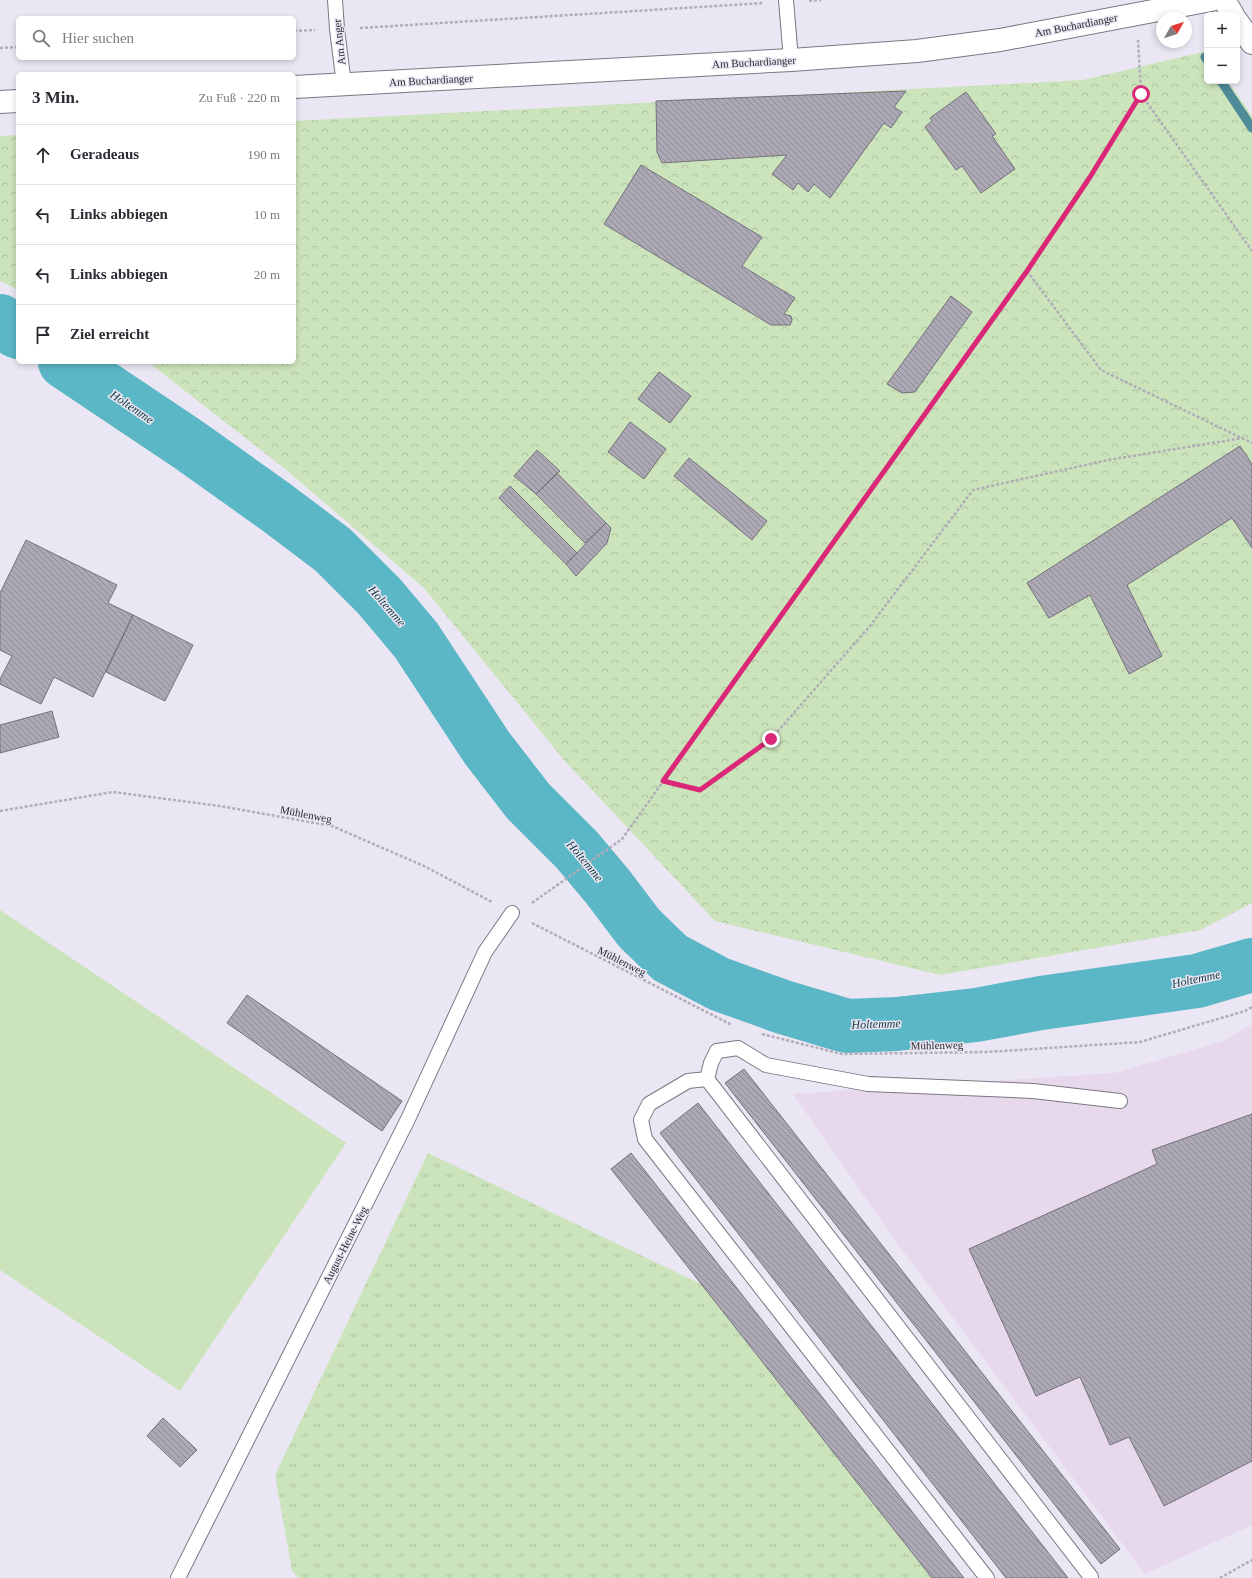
<!DOCTYPE html>
<html lang="de">
<head>
<meta charset="utf-8">
<style>
	body { margin:0; font-family:Georgia,serif; background:#f2f2f3; color:#2b2b33 }
	.controls { position:absolute; right:12px; top:12px; display:grid; overflow:hidden; border-radius:6px; box-shadow:0 2px 6px #0003 }
	.controls button { width:36px; height:36px; display:grid; place-items:center; padding:0; border:0; border-bottom:1px solid #e1e1e2; background:#fff; color:#2b2b33; font:20px sans-serif }
	.compass { position:absolute; left:1156px; top:12px; width:36px; height:36px; border-radius:50%; background:#fff; box-shadow:0 2px 6px #0003; rotate:51deg }
	.stop { position:absolute; width:12px; height:12px; margin:-9px; border:3px solid #db2777; border-radius:50%; background:#fff }
	.stop.end { background:#db2777; border-color:#fff; box-shadow:0 1px 4px #0008 }
	.list { margin:0; padding:0; list-style:none }
	h2 { display:flex; justify-content:space-between; align-items:center; height:52px; margin:0; padding:0 16px; font-size:17px }
	h2 small { font-size:13px; font-weight:400; color:#7c7c81 }
	.list li { display:grid; grid-template-columns:26px 1fr auto; gap:12px; align-items:center; box-sizing:border-box; height:60px; padding:0 16px; border-top:1px solid #e1e1e2 }
	.list b { display:block; font-size:15px; white-space:nowrap }
	.list em { font-size:13px; font-style:normal; color:#7c7c81 }
	.icon { flex:none; width:22px; height:22px; fill:none; stroke:currentColor; stroke-width:2; stroke-linecap:round; stroke-linejoin:round }
	.map { position:relative; flex:none; width:1252px; height:1578px; overflow:hidden }
	.search { position:absolute; background:#fff; box-shadow:0 2px 6px #0003; left:16px; top:16px; width:280px; height:44px; display:flex; align-items:center; gap:10px; box-sizing:border-box; padding:0 14px; border-radius:6px; color:#7c7c81; font-size:15px }
	.panel { position:absolute; background:#fff; box-shadow:0 2px 6px #0003; left:16px; top:72px; width:280px; height:292px; border-radius:6px }
	.map>svg:first-child { display:block }
</style>
</head>
<body>
<div class="map">
<svg width="1252" height="1578" viewBox="0 0 1252 1578">
	<defs>
		<pattern id="grass-tufts" width="24" height="20" patternUnits="userSpaceOnUse"><rect width="24" height="20" fill="#cce4bb"/><path d="M3 7l-1-3M5 7V3M7 7l1-3M15 17l-1-3M17 17v-4M19 17l1-3" fill="none" stroke="#afc4a1"/></pattern>
		<pattern id="park-crowns" width="20" height="18" patternUnits="userSpaceOnUse"><rect width="20" height="18" fill="#cce4bb"/><path d="M2 6a3 3 0 1 1 6 0M12 15a3 3 0 1 1 6 0" fill="none" stroke="#afc4a1"/></pattern>
		<pattern id="building-back-hatch" width="6" height="6" patternUnits="userSpaceOnUse"><rect width="6" height="6" fill="#aca9b5"/><path d="M-1 5l2 2M0 0l6 6M5-1l2 2" fill="none" stroke="#8c8a94"/></pattern>
	</defs>
	<rect width="100%" height="100%" fill="#eae6f3"/>
	<path fill="#e8d8eb" d="M1252,1024V1525L1145,1574L897,1243L793,1094L1115,1073L1224,1041Z"/>
	<path fill="url(#grass-tufts)" d="M428,1153L703,1285L932,1578H299L292,1571L275,1475Z"/>
	<path fill="url(#park-crowns)" d="M1207,51V81H1228L1252,116V903L1200,930L940,975L715,921L563,759L424,588L284,468L148,362H294V121L1083,80Z
		M18,135V290L0,281V136Z"/>
	<path fill="#cce4bb" d="M0,910L346,1143L180,1391L0,1270Z"/>
	<g fill="none" stroke-linecap="round" stroke-linejoin="round">
		<path stroke="#4d8c98" stroke-width="9" d="M1205,57L1207,60
			M1221,81L1252,128"/>
		<path stroke="#5bb6c6" stroke-width="54" d="M0,321L18,332
			M65,362L189,445L276,507L333,550L379,596L416,640L487,748L528,801L577,850L608,887L639,928L670,958L719,984L783,1007L847,1026L897,1024L976,1015L1041,1003L1197,981L1252,965"/>
	</g>
	<path fill="url(#building-back-hatch)" stroke="#74707c" d="M906,91L894,107L902,112L891,128L884,123L830,198L814,184L808,192L798,183L793,190L772,174L787,155L662,163L657,152L656,101Z
		M966,92L996,134L992,136L1015,169L981,193L962,166L956,170L925,127L932,121L930,118Z
		M641,165L762,237L742,266L795,298L784,314L791,316L792,320L790,325H771L604,224Z
		M951,296L972,312L915,392L902,393L887,384Z
		M659,372L691,396L670,423L638,399Z
		M630,422L666,449L644,479L608,452Z
		M1240,446L1252,464V548L1232,518L1127,585L1162,656L1129,674L1090,595L1049,618L1027,583Z
		M537,450L560,471L536,494L514,476Z
		M689,458L767,521L752,540L674,476Z
		M557,473L606,523L585,543L536,494Z
		M510,486L577,553L566,564L499,498Z
		M606,523L611,528L607,543L576,576L566,564Z
		M26,540L117,585L108,603L133,615L93,697L54,677L41,704L0,684V679L12,656L0,650V593Z
		M133,615L193,645L165,701L106,672Z
		M52,711L59,737L0,753V725Z
		M247,995L402,1101L382,1131L227,1023Z
		M744,1069L1120,1549L1101,1564L725,1083Z
		M698,1103L1068,1578H1006L660,1133Z
		M1252,1114V1461L1164,1506L1129,1437L1110,1445L1080,1377L1036,1396L969,1249L1157,1164L1152,1150Z
		M631,1153L964,1578H932L611,1169Z
		M163,1418L197,1450L180,1467L147,1436Z"/>
	<g fill="none" stroke-linecap="round" stroke-linejoin="round">
		<defs>
			<path id="service" d="M335,0L337,29L344,85
				M786,0L791,60
				M707,1079L688,1081L649,1104L641,1120L645,1139L987,1578
				M1091,1577L707,1079L711,1063L717,1051L738,1048L766,1065L868,1084L1033,1091L1120,1101
				M178,1578L408,1119L485,952L512,913"/>
			<path id="minor" d="M1224,0L1233,15
				M1237,21L1252,43"/>
			<path id="secondary" d="M294,87L791,60L917,51L1000,40L1211,0
				M0,102L18,101"/>
		</defs>
		<use href="#service" stroke="#7b7783" stroke-width="16"/>
		<use href="#minor" stroke="#7b7783" stroke-width="24"/>
		<use href="#secondary" stroke="#7b7783" stroke-width="24"/>
		<path stroke="#b1adb8" stroke-width="2.5" stroke-dasharray="3 2" stroke-linecap="butt" d="M809,1L821,0
			M360,28L764,3
			M294,31L315,30
			M0,48L18,47
			M1141,94L1252,251
			M1027,271L1101,370L1252,443
			M663,781L700,790L771,739L870,626L973,490L1108,460L1243,438
			M0,811L113,792L220,806L332,826L426,867L492,902
			M532,903L622,839L1027,271L1090,177L1141,94L1138,40
			M532,923L732,1025
			M762,1034L842,1054L987,1052L1140,1042L1245,1011L1252,1007
			M1220,1578L1252,1560"/>
		<use href="#service" stroke="#fff" stroke-width="14"/>
		<use href="#minor" stroke="#fff" stroke-width="22"/>
		<use href="#secondary" stroke="#fff" stroke-width="22"/>
	</g>
	<g fill="none" stroke-linecap="round" stroke-linejoin="round">
		<path stroke="#db2777" stroke-width="5" d="M771,739L700,790L663,781L1027,271L1090,177L1141,94"/>
	</g>
	<g text-anchor="middle" stroke-width="3" stroke-linejoin="round" paint-order="stroke">
		<g font-size="11" fill="#2b292e" stroke="#eae6f3">
			<text transform="translate(1076 25) rotate(-11)" y="4">Am Buchardianger</text>
			<text transform="translate(339 42) rotate(-96)" y="4">Am Anger</text>
			<text transform="translate(754 62) rotate(-3)" y="4">Am Buchardianger</text>
			<text transform="translate(431 80) rotate(-3)" y="4">Am Buchardianger</text>
			<text transform="translate(306 814) rotate(11)" y="4">Mühlenweg</text>
			<text transform="translate(622 961) rotate(27)" y="4">Mühlenweg</text>
			<text transform="translate(937 1045) rotate(-1)" y="4">Mühlenweg</text>
			<text transform="translate(345 1245) rotate(-63)" y="4">August-Heine-Weg</text>
		</g>
		<g font-size="12" font-style="italic" fill="#0c383f" stroke="#eae6f3">
			<text transform="translate(132 407) rotate(34)" y="4">Holtemme</text>
			<text transform="translate(387 606) rotate(49)" y="4">Holtemme</text>
			<text transform="translate(585 861) rotate(50)" y="4">Holtemme</text>
			<text transform="translate(1196 979) rotate(-12)" y="4">Holtemme</text>
			<text transform="translate(876 1024) rotate(-2)" y="4">Holtemme</text>
		</g>
	</g>
</svg>
<div class="controls">
<button>+</button>
<button>−</button>
</div>
<svg class="compass" viewBox="-18 -18 36 36"><path d="M0-13l5 13h-10z" fill="#e53935"/><path d="M0 13l5-13h-10z" fill="#7c7c81"/></svg>
<div class="stop" style="left:1141px;top:94px"></div>
<div class="stop end" style="left:771px;top:739px"></div>
<div class="search"><svg class="icon" aria-label="search" viewBox="0 0 24 24"><circle cx="10" cy="10" r="6"/><path d="M15 15l6 6"/></svg>Hier suchen</div>
<section class="panel">
<h2>3 Min.<small>Zu Fuß · 220 m</small></h2>
<ul class="list">
<li><svg class="icon" aria-label="ahead" viewBox="0 0 24 24"><path d="M12 20V5M6 11l6-6 6 6"/></svg><div><b>Geradeaus</b></div><em>190 m</em></li>
<li><svg class="icon" aria-label="left" viewBox="0 0 24 24"><path d="M17 20v-9H6M10 6l-5 5 5 5"/></svg><div><b>Links abbiegen</b></div><em>10 m</em></li>
<li><svg class="icon" aria-label="left" viewBox="0 0 24 24"><path d="M17 20v-9H6M10 6l-5 5 5 5"/></svg><div><b>Links abbiegen</b></div><em>20 m</em></li>
<li><svg class="icon" aria-label="arrive" viewBox="0 0 24 24"><path d="M6 21V4h12l-3 4 3 4H6"/></svg><div><b>Ziel erreicht</b></div></li>
</ul>
</section>
</div>
</body>
</html>
